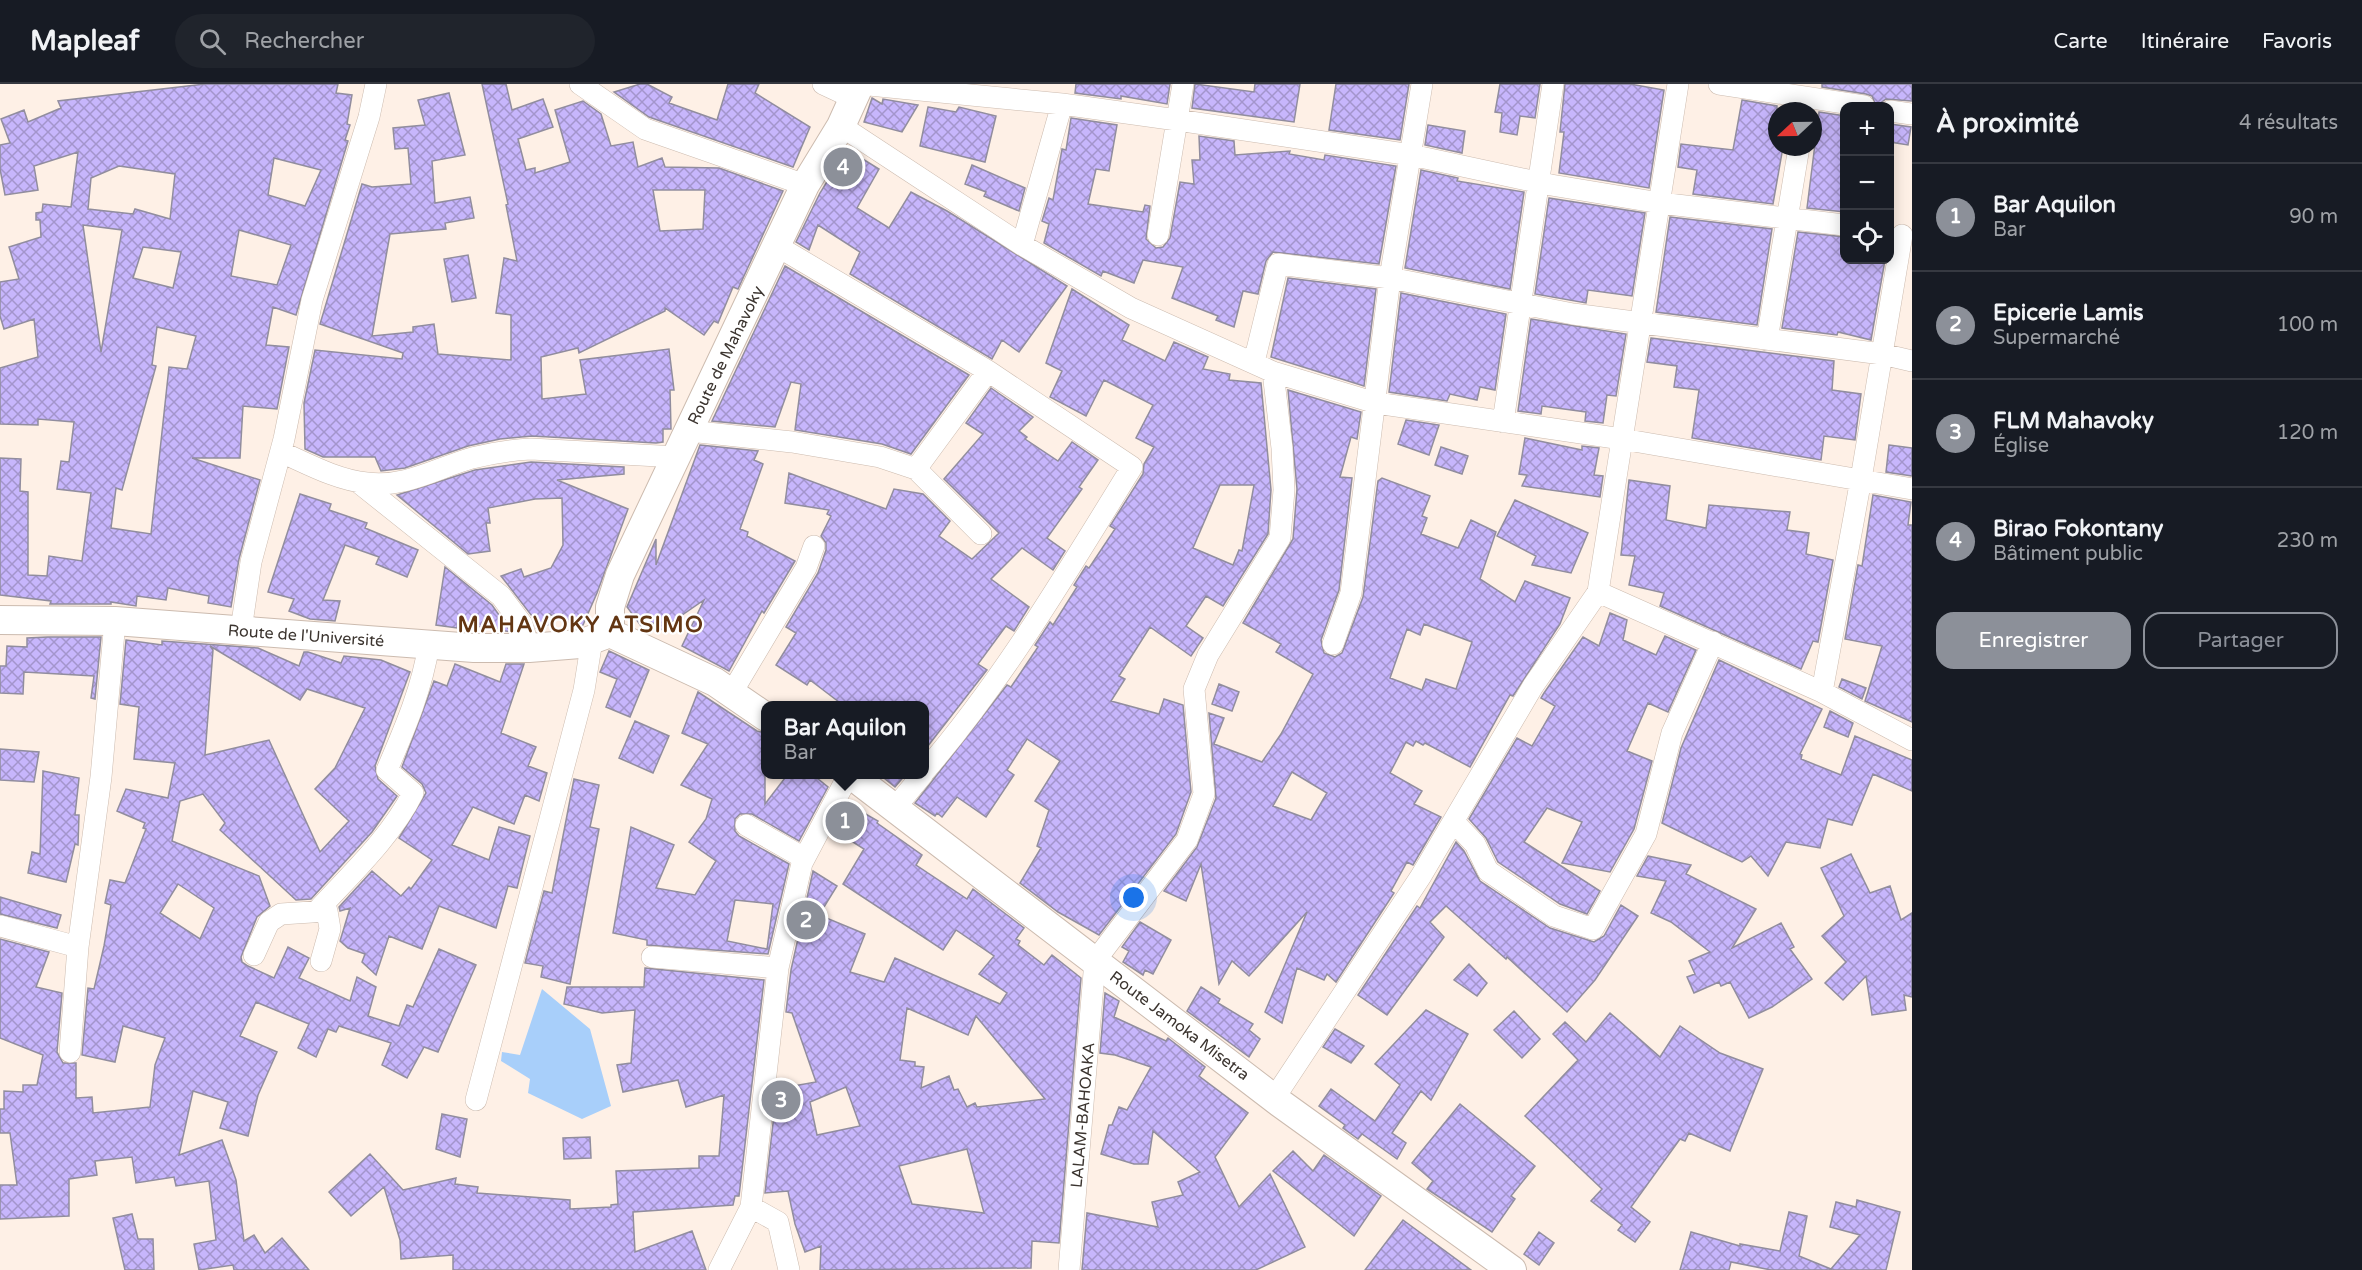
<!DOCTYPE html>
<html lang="fr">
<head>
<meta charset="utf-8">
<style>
	body { margin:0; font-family:"Varela Round",sans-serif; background:#20242c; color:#f1f3f6 }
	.controls { position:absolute; right:18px; top:18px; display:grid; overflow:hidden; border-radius:12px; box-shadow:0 3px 15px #0003 }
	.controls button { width:54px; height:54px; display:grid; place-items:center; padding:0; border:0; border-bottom:2px solid #363941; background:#171b24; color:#f1f3f6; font:30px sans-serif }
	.compass { position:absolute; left:1768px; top:18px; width:54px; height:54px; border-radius:50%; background:#171b24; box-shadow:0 3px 15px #0003; rotate:248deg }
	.you { position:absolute; left:1134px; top:814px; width:21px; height:21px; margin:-15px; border:4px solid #fff; border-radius:50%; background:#1a73e8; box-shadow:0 0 0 9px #1a73e833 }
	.badge { display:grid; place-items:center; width:39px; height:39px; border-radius:50%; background:#8c9099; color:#fff; font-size:20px; font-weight:700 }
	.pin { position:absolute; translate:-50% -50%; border:3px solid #fff; box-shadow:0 2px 6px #0006 }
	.popup { position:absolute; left:761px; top:617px; width:168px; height:78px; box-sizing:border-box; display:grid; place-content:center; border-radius:12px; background:#171b24; filter:drop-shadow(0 2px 4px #0005); font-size:20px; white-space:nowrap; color:#9ea1a6 }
	.popup b { font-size:22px; color:#f1f3f6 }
	.popup::after { content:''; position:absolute; left:50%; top:100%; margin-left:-12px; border:12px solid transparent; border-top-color:#171b24 }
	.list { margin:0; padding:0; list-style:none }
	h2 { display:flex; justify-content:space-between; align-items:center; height:78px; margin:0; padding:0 24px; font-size:26px }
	h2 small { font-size:20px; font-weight:400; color:#9ea1a6 }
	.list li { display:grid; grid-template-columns:39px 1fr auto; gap:18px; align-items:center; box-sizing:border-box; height:108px; padding:0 24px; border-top:2px solid #363941 }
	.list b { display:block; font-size:22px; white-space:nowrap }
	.list p { margin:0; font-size:20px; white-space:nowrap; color:#9ea1a6 }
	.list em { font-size:20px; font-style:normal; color:#9ea1a6 }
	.actions { display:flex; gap:12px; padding:18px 24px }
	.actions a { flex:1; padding:14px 0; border:2px solid #8c9099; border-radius:18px; text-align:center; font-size:21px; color:#8c9099 }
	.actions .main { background:#8c9099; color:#fff }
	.icon { flex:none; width:33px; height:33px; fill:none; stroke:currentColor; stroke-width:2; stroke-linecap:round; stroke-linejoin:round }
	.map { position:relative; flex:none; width:1912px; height:1186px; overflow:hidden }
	header { display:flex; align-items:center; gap:36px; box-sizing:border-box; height:84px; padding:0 30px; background:#171b24; border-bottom:2px solid #363941 }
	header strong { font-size:28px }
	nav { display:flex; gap:33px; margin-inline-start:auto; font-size:21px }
	.search { width:420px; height:54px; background:#20242c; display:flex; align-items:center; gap:15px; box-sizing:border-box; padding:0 21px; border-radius:33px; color:#9ea1a6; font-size:22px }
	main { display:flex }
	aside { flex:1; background:#171b24 }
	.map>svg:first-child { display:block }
</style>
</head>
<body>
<header>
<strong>Mapleaf</strong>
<div class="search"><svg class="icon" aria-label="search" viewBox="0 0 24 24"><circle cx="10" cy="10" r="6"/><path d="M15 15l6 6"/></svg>Rechercher</div>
<nav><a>Carte</a><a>Itinéraire</a><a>Favoris</a></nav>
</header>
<main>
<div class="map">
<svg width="1912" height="1186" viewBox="0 0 1912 1186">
	<defs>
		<pattern id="building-cross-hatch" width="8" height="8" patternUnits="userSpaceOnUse" patternTransform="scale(1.5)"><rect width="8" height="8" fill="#c7b6fc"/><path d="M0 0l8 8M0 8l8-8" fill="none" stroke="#a395cc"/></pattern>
	</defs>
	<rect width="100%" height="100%" fill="#fef0e6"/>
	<path fill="#a8cffa" d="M542,905L590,945L611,1022L582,1035L528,1009L530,995L501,977L502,968L520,971Z"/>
	<path fill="url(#building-cross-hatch)" stroke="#918d9e" stroke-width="1.5" fill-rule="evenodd" d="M205,0H338L336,9L352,11L347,40L350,41L345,56L348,57L296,231L273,223L266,261L289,263L277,325L243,322L240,374H192L260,396L239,475L231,523L208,519L209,512L168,504L166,516L137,512L136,522L111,518V520H50L51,517L0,511V374L21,375L20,407L28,408V491L47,492L49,472L82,477L91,409L57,405L61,377L69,378L74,338L38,335V341L0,340V284L38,273L34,235L4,245L0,232V198L19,195L9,163L41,153L40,136H36V129L42,128L43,120L71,123L78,68L34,82L38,106L5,111L0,85V61L10,59L1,35L24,26L28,38L61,24L58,17ZM274,74L321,86L305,122L268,111ZM119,82L175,90L170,135L135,125L133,130L88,125L91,94ZM83,141L122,146L101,268ZM239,146L291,161L277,201L231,192ZM143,163L181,168L173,204L133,194ZM157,243L196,252L187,285L169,283L151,450L111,444L116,404L122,406L156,282L152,281Z
		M482,0H506L512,26L543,15L553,43L518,55L526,86L535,84V89L570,78L555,26L583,17L601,30L611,62L633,58L638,83L662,74L665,83L719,84L783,107L738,205L733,203L718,239L714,237L704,251L665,224V227L579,269L578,264L541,273L542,315L586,310L580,276L669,265L674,306H670L671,345H663V358L656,359L532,352L500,355L468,362L405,384L381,387L375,373H323L305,365L304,319L315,266L402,275L403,269L320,240L362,100L372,103L411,100L408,64L395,65L393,44L425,41L418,16L449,9L465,71L432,77L435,119L470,113L474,134L445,139L446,145L390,150L372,252L413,248V243L434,240L438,270L511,276V231L496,229L504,174L517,177L506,121L508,120ZM653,106H705L703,145L660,147Z
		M640,0H647L672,13L669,19L717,36L728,0H759L755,9L810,43L793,83L649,33L614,8Z
		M1076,0H1170L1167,20L1121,12V15L1075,9Z
		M1195,0L1254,8L1255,0H1300L1294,38L1192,24Z
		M1336,0H1409L1400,56L1329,46Z
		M1500,0H1540L1535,34L1520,32L1517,51L1500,48L1502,29L1495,28Z
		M1565,0H1630L1664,6L1649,104L1559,89L1564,48H1560Z
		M1822,0H1912V17L1886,15L1876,22L1872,12L1866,10L1822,3Z
		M872,14L882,20L883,15L918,21L902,48L864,38Z
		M1742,16L1777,22V63H1783L1773,120L1693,110L1697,86L1678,83L1681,60L1733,66Z
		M928,23L956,28L959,23L996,32L985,78L920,62Z
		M1819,28L1845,32V128L1807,124Z
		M1071,34L1117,41L1109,87L1096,85L1088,120L1143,128L1145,121L1150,122L1146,155L1156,164L1163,163L1170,154L1180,98L1194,100L1192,76H1200L1199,52L1234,57L1235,71L1290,67L1289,70L1324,76L1325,71L1396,82L1379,180L1273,168L1266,177L1258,210L1243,207L1234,243L1216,236L1218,232L1172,214L1183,183L1143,176L1134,199L1103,187L1101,192L1044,159L1049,140L1042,137L1049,114L1053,116L1061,71L1062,65L1066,66Z
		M1890,40L1911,43L1908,61L1890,58Z
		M1428,41L1465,47L1462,69L1425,61Z
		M853,69L879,85L857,124L889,144L911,108L947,127L1067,202L1019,268L1002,256L992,275L850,190L860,168L818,141L809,166L796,158L820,109L839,78L846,82Z
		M972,81L1025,104L1019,127L984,112L986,108L965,100Z
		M1421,86L1458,94L1457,97L1524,108L1510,205L1405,184Z
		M1549,114L1645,129L1632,212L1588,206L1586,219L1535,210Z
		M1670,133L1772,145L1757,241L1656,228Z
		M1798,148L1845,153V176H1885L1871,256L1838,248L1837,251L1782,244Z
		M468,171L476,214L452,218L444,175Z
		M785,182L969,291L911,370L882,360L795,346L801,300L791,298L775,343L712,337Z
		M1288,194L1376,205L1364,302L1271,273Z
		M1072,205L1129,241L1122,256L1165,277L1174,258L1208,273L1203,285L1230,290L1229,296L1261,299L1271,406L1268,450L1223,522L1206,512L1186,542L1203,554L1191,572L1150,543L1119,592L1125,595L1111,617L1159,630L1164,615L1183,621L1191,708L1176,750L1099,851L1058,828L1020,799L1041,764L1037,762L1049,726L1035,717L1060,677L1027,655L1007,686L1014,691L986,733L957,713L942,733L937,729L935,732L915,719L1007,601L1011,603L1038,563L1035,561L1050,538L1053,541L1077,503L1074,501L1086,482L1089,484L1115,445L1110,442L1143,390L1144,380L1154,363L1136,354L1153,321L1104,296L1086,332L1050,313L1062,287L1046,279ZM1220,401H1254L1242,467L1239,466L1233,481L1193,464Z
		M1401,209L1506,230L1495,306L1480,303L1477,316L1450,310L1447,317L1389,308Z
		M1531,235L1626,250L1616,312L1607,311L1603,339L1585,337L1586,328L1542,322L1541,330L1518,327Z
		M1651,254L1834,277L1832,306L1861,310L1855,356L1824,352L1821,376L1692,354L1699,306L1674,303L1677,282L1647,278Z
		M991,304L1033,333L1019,347L1027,353L1025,355L1058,377L1072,358L1098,376L1079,403L1082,405L1047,454L1065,467L1053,486L1022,464L991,495L1029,523L1014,547L1006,542L978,580L987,586L924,667V621H843L810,596L807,601L776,581L796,549L786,543L818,489L826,466V459L821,452L831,432L827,430L829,426L785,419L789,389L886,425L894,405L923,410L950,437L939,452L972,475L999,449L944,395L983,350L966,339Z
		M1288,306L1361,328L1357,355L1351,353L1340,393L1352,394L1339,506L1321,556L1324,569L1335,573L1342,569L1363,513L1378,397L1382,394L1430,412L1422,432L1427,434L1421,450L1458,464L1471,436L1496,448L1480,495L1515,518L1525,497L1570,514L1560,540L1513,612L1510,611L1470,683L1425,659L1423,661L1416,657L1413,662L1406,658L1390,689L1422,707L1414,720L1441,733L1413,781L1407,778L1391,807L1394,809L1336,898L1327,890L1324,896L1297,884L1282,939L1265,928L1307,828L1249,892L1232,877L1219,900L1201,780L1186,817L1164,807L1197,763L1216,714L1209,629L1224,634L1214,660L1262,678L1281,650L1313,590L1276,568L1281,560L1243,539L1293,455L1297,405ZM1424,540L1472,558L1456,605L1426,595L1422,606L1390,594L1407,545L1420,551ZM1292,688L1327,709L1311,736L1273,722Z
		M1406,336L1439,341L1429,371L1398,360Z
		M1525,354L1582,366V362L1599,364L1594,391L1603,392L1600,413L1522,402L1527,391L1519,390Z
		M700,361L758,367L754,376L763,380L740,445L748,448L747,452L795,477L764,529L762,527L729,587L682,562L704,516L659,547L653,539L644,546L627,523L656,455V481Z
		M1889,361L1912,364V392L1886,388Z
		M1441,363L1468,372L1462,390L1435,381Z
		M531,378L624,383V390L557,396L628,425L597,509L583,541L580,543L549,530L551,540L536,544L532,532L501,492L521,485L524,493L551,484L563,461L562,414L535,415L488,424L490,439H486L490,467L468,470L397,411L475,386Z
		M1629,396L1670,402L1666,436L1706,444L1709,421L1790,428L1787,446L1809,449L1806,470L1833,476L1818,558L1813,557L1801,585L1660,522L1664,509L1629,501L1635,472L1621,471Z
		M300,410L331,420L329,426L367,439L365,444L418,466L407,493L376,480L379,473L345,461L323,516L340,517L335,537L310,535L289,527L294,515L268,508Z
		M1873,411L1911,418L1908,441H1912V638L1865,617L1882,562L1845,555L1858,481L1862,482Z
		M1515,416L1588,449L1571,489L1532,481L1536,472L1497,452Z
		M445,483L492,521L511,548L458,539L457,544L436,541Z
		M1610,529L1627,536L1623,556L1656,571L1665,552L1696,566L1668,628L1648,619L1627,667L1652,677L1634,745L1610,788L1562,779L1582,738L1547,724L1524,758L1600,807L1587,830L1560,820L1498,778L1486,754L1469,735L1517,654L1532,662L1555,622L1541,614L1544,609L1583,553L1599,562Z
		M48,553H101L95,615L91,614L94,592L24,588L23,610L0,609V582H6L7,562L27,563V554Z
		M126,556L162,561V557L258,564L299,582L304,568H308L341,579L344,572L381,576L410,588L375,682L378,695L397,712L372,748L311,815L296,816L220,746L225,739L203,710L180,717L172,757L259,792L270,822L257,833L241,873L242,878L248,882L274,894L288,863L309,874L299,894L350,917L357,893L376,903L368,932L399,942L407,921L413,923L439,865L476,881L438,968L424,963L407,994L382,981L391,959L339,942L336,948L328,945L316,973L298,964L309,940L256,918L240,952L277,968L258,1011L248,1052L220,1044L228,1018L193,1007L179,1071L222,1056L236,1096L244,1157L254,1151L265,1169L282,1154L309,1186H234L233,1181L199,1186L194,1160L216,1156L209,1097L176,1102L174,1093L136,1099L132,1073L95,1077L97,1091L69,1095V1132L0,1135V1101H17L10,1049H0V1025H4V1007L23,1008V1001H37L43,971L0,954V855L49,868L36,903L62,909L57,968L63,979H76V1014L92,1013L93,1029L150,1023L155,981L165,954L123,942L115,978L82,971L88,904L94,905L104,862L111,821L105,819L110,796L125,799L146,745L143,744L145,739L117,727L126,705L168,714L175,679L134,675L139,623L120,620ZM210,562L300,616L307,605L365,624L335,684L315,705L349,737L320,768L269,656L205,671L213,566ZM178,800L214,824L200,855L160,829Z
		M609,567L649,586L630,633L606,623L617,595L600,588Z
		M1719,576L1822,625L1800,670L1802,671L1801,675L1841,691L1855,652L1912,676V707L1873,690L1852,741L1828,735L1820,764L1786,758L1768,792L1751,772L1742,778L1662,739L1681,664Z
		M455,580L500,598L506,580H524L501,649L536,663L528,682L547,689L539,717L525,711L514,740L473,723L452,761L489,776L499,743L530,752L517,804L508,802L496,844L439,822L422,865L389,852L376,891L362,878L365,870L348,864L340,857L350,824L340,827L339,823L372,787L401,812L409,803L411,805L432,776L399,754L426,709L422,700L402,683L434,597L447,602Z
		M1842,595L1866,604L1862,615L1839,603Z
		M1219,600L1239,608L1232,627L1212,620Z
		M698,608L757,647L765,649V720L788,690H812L828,703L799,757L752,730H740L735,735V747L739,752L789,780L768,870L647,861V856L613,849L631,743L674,761L656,804L695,811L716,777L689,758L706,735L712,715L681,701L708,660L682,649ZM735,816L773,820L767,865L727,857Z
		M1830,627L1853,639L1848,653L1824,643Z
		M635,637L669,652L653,689L619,674Z
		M0,665L39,668L34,698L0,696Z
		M43,687L79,694L75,731H79L78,761L75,760L66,798L28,789L32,768L40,770Z
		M879,690H906L895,703Z
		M574,695L599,701L590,743L599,745L570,900L541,893L543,882L525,879L544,807L552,809Z
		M848,720L878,737L877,739L922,771L916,781L967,815L973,805L1024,844L1016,855L1020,857L1018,861L1044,881L1052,871L1081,894L1059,1159L1032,1157L1031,1184L820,1186L821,1162L805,1168L795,1140L788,1107L765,1109L777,1005L816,998L792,929L786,928L791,886L813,787L837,802L819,831L865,850L850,888L884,898L895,874L1000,920L1007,909L979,890L994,872L956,846L943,866L843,800L864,765L834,746ZM907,924L968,951L976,932L1045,1015L977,1023L975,1019L967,1023L958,1005L954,1006L949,992L921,1004L924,983L915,982V978L900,976ZM846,1003L860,1042L817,1051L810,1018ZM967,1065L984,1129L912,1120L899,1082Z
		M1456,758L1464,767L1480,797L1550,844L1594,858L1604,852L1621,821L1638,832L1595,896L1567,928L1507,873L1506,875L1446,822L1430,838L1444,853L1387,931L1358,911L1417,822L1420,824Z
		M1851,770L1870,809L1890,802L1901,836L1912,829V913L1904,911L1906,926L1872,931L1866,892L1843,916L1825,899L1846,878L1822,852L1844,832L1821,784Z
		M1648,772L1691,781L1686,790L1756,825L1732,864L1781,839L1794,863L1790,865L1812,895L1772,923L1749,934L1730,898L1721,902L1719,898L1694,909L1687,893L1695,890L1689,877L1710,868L1671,838L1651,829L1666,797L1637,792Z
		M0,813L61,831L57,844L0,830Z
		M1140,838L1171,856L1153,890L1145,886L1143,891L1123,878L1129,867L1122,863Z
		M1469,880L1487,899L1477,912L1454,896Z
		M645,884L764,896L739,1112H735L733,1121L633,1128L635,1168L692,1147L706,1186H453V1171L401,1175L400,1156L384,1103L351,1132L329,1108L370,1070L403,1106L456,1094L455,1100L478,1103L477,1109L570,1116V1125L611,1123V1121L618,1120L616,1087L699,1084V1072H719L724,1011L686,1023L678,996L623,1008L617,981L631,979L635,926L602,929L564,920L567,903H644Z
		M1201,903L1220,915L1218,919L1253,940L1249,946L1260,955L1249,973L1187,927Z
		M1105,909L1119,917L1114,933L1166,957L1168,954L1205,983L1199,992L1248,1029L1215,1073L1239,1123L1270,1090L1305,1163L1256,1186H1082L1087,1129L1158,1143L1152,1118L1183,1111L1178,1098L1200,1088L1153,1047L1148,1080H1134L1101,1070L1109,1041H1112L1119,1023L1127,1026L1151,983L1115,971L1100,969Z
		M1426,926L1468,950L1431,1016L1421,1007L1392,1049L1406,1059L1397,1075L1362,1050L1358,1055L1343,1044L1345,1041L1319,1022L1331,1005L1375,1037L1400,1001L1375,980Z
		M1514,927L1540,955L1522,974L1494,946Z
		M1610,929L1660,973L1680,942L1720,969L1763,985L1730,1067L1689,1049L1685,1057L1680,1055L1631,1123L1650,1138L1635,1158L1618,1146L1622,1141L1591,1117L1602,1105L1525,1032L1578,976L1553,950L1565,938L1586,958Z
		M1335,945L1364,962L1351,979L1323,963Z
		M1460,1020L1535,1082L1511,1112L1515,1115L1492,1148L1427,1105L1433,1097L1412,1079Z
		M442,1030L467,1035L460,1073L436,1065Z
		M590,1053L591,1074L564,1075L563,1054Z
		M1293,1067L1313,1087L1324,1071L1381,1112L1354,1152L1273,1087Z
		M1857,1116L1900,1128L1886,1186H1771L1731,1178L1729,1186H1680L1691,1148L1740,1162V1160L1780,1167L1789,1128L1807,1132L1799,1172L1831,1185L1860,1151L1830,1143L1836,1118L1856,1123Z
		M132,1130L138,1155H153L154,1186H125L113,1134Z
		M1403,1136L1471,1186H1365Z
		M1539,1148L1554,1159L1539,1181L1524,1170Z"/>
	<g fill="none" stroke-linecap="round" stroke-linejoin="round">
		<defs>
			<path id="street" d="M580,0L645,45L805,101
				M823,0L853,14
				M859,0L1062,20L1177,36L1411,71L1551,101L1660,119L1844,141
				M1719,0L1864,22
				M1890,27L1912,30
				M841,42L1022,161L1131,224L1273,288L1376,319L1622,355L1912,405
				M1158,151L1183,0
				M1022,161L1062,20
				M777,162L988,287L1132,383C1067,488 1005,594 924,688
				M1767,256L1799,63
				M1254,278L1278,180L1390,194L1573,230L1882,270L1912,277
				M1503,338L1553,0
				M689,347L792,358L880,373L916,385L981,450
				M281,368C308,380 337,396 367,399C405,404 437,384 472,374C492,369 511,366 531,365L677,373
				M916,385L988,287
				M358,398L501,512L522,540L529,564
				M1598,508L1822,608L1912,656
				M241,546L251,478L284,355L312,216L369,33L376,0
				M1333,560L1351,509L1390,194L1422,0
				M1822,608L1861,395L1902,151
				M731,610L806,484L814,462
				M894,725L923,690
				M1454,738L1475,760L1488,787L1554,832L1593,845L1646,750L1672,649L1713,558
				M746,741L804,774
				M318,826C351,790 391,753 413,709L387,686C405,644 422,605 429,560
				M0,842L78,863
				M254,871L269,838L281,830L327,827L330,845L321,877
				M652,873L778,884
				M70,968L78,863L101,693L115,537
				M1275,1013L1421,792L1533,602L1598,508L1678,0
				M476,1016L584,606L592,556
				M751,1123L778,1138L789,1186
				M719,1186L751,1123L778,884L802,779L849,690
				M1069,1186L1095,877L1187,756L1204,710L1194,605L1208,571L1280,454L1284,406L1282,364L1273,288"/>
			<path id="secondary" d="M0,536L115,537L474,564H529L580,560L610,549
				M610,549V523L620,491L805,101L841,42L860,0
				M610,549L715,598L766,633
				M850,690L1280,1019L1512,1186"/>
		</defs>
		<use href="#street" stroke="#ccbbaf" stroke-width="22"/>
		<use href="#secondary" stroke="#ccbbaf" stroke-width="30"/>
		<use href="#street" stroke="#fff" stroke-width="21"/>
		<use href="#secondary" stroke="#fff" stroke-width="28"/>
	</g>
	<g text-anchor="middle" stroke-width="4.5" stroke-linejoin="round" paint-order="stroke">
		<g font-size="16" fill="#3b342f" stroke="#fff">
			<text transform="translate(725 271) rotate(-64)" y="6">Route de Mahavoky</text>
			<text transform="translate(306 551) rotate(4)" y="6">Route de l'Université</text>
			<text transform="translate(1180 941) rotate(37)" y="6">Route Jamoka Misetra</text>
			<text transform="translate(1082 1031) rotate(-85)" y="6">LALAM-BAHOAKA</text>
		</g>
		<g font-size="22" font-weight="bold" letter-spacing="1.5" fill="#633613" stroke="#fff">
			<text x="581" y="548">MAHAVOKY ATSIMO</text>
		</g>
	</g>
</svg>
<div class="controls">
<button>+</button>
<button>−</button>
<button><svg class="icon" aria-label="locate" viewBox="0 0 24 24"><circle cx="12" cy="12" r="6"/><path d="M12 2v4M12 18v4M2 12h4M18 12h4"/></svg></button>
</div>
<svg class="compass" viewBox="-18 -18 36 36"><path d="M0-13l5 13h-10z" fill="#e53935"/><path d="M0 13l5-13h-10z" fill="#9ea1a6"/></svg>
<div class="you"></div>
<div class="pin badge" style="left:845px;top:737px">1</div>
<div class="popup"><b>Bar Aquilon</b>Bar</div>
<div class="pin badge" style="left:806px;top:836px">2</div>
<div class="pin badge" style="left:781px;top:1016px">3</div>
<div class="pin badge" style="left:843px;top:83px">4</div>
</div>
<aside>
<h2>À proximité<small>4 résultats</small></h2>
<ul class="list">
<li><span class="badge">1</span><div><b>Bar Aquilon</b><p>Bar</p></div><em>90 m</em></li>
<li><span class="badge">2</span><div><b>Epicerie Lamis</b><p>Supermarché</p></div><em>100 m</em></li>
<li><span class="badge">3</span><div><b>FLM Mahavoky</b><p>Église</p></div><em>120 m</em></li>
<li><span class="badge">4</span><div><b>Birao Fokontany</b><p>Bâtiment public</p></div><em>230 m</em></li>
</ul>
<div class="actions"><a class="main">Enregistrer</a><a>Partager</a></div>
</aside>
</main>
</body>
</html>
